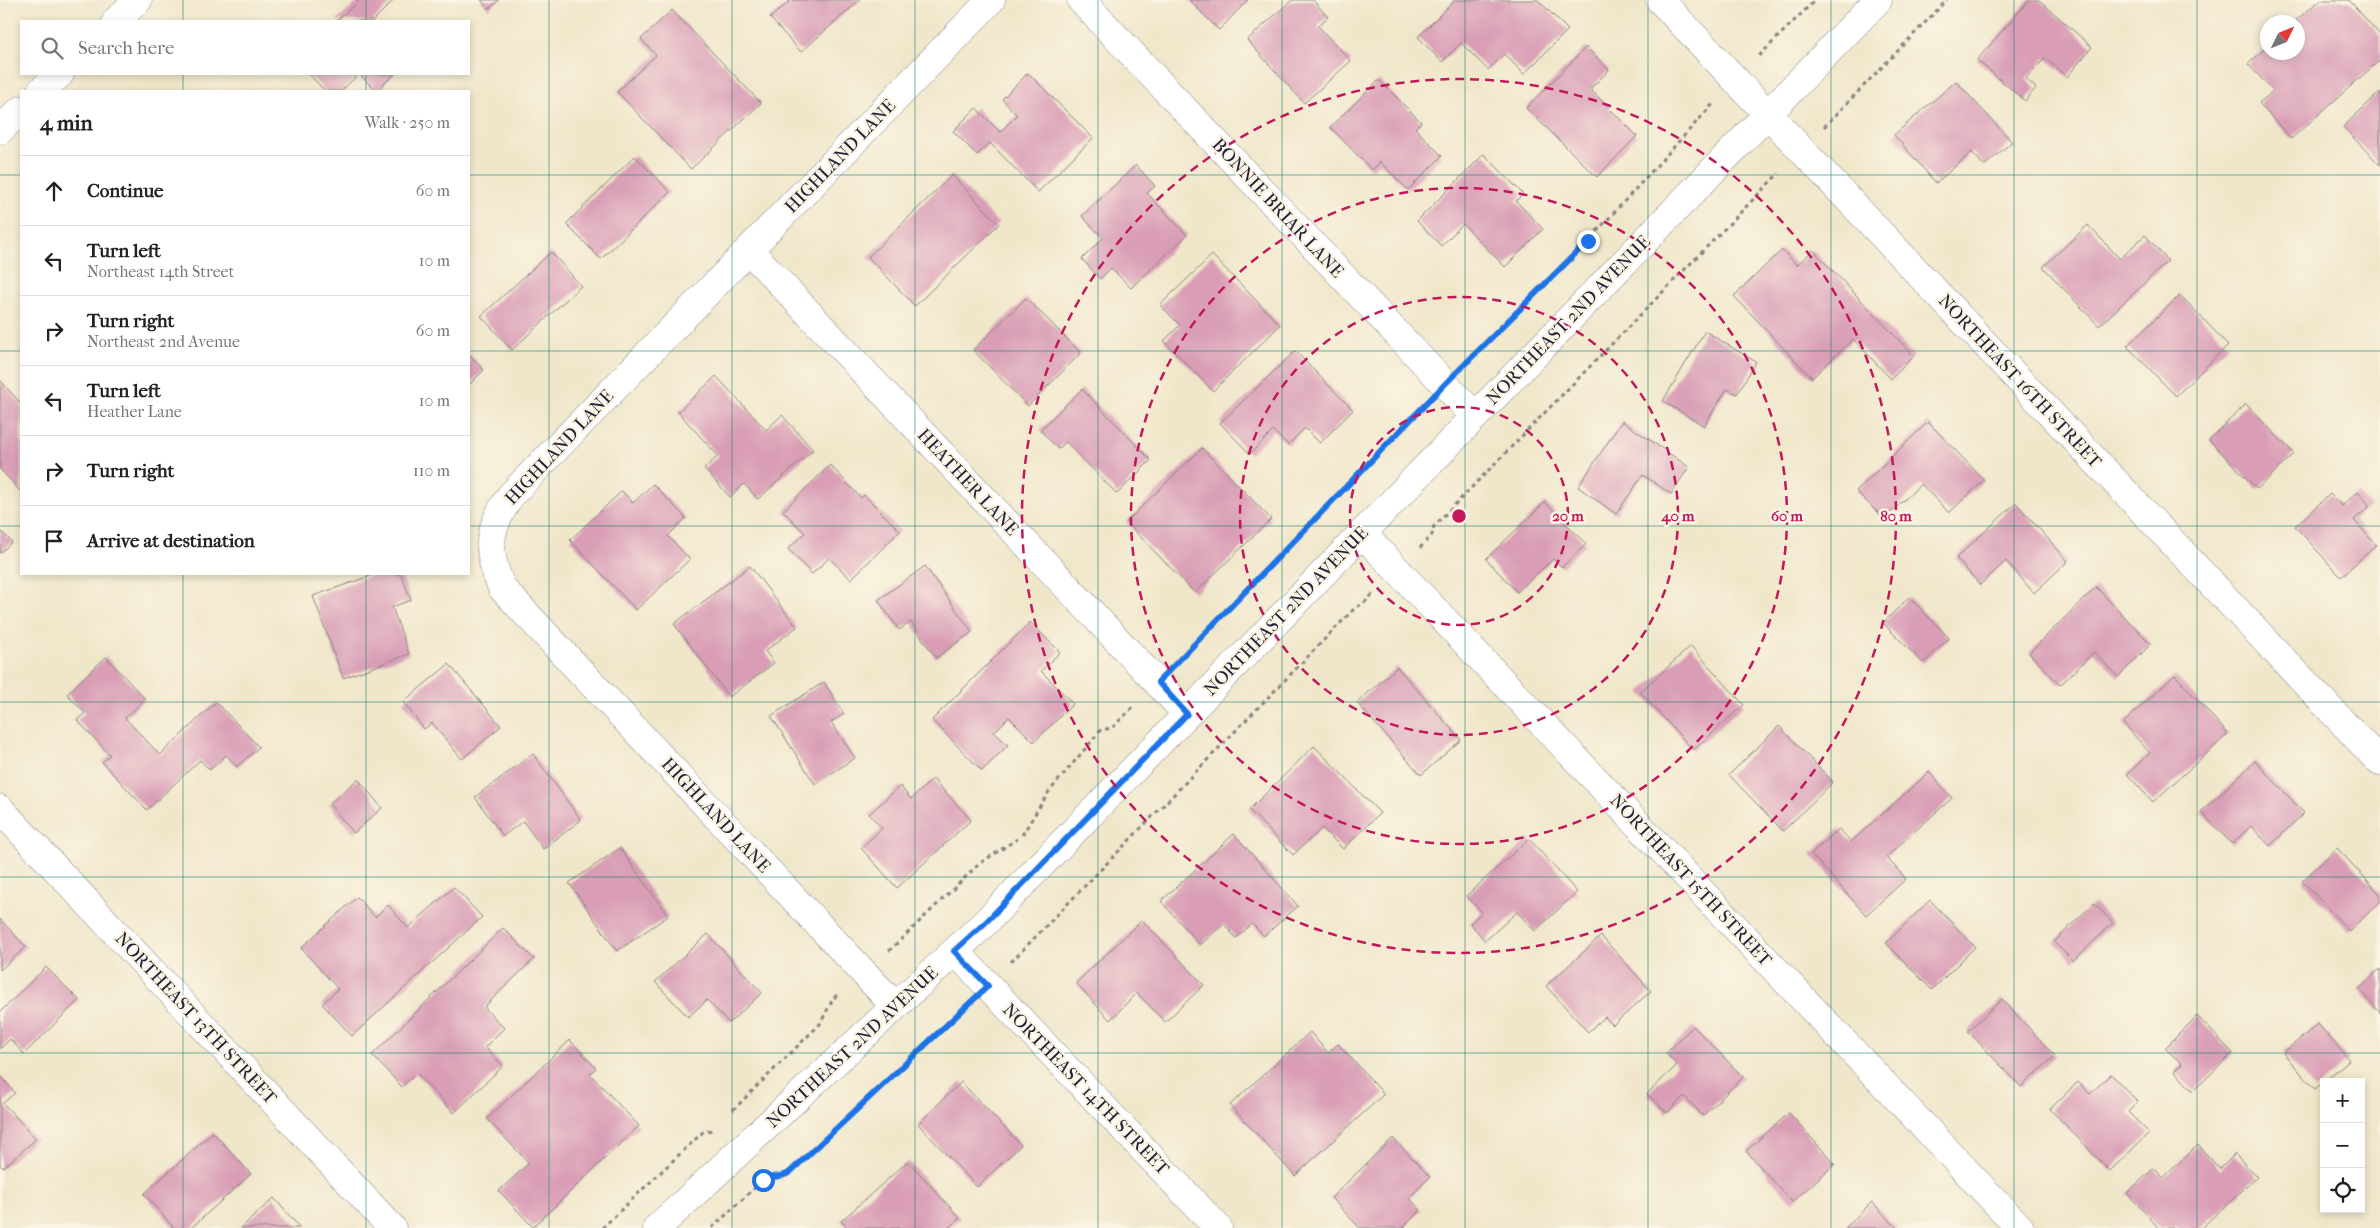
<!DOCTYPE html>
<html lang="en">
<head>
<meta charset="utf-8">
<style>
	body { margin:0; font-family:"IM FELL French Canon",serif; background:#f6f6f6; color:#222 }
	.controls { position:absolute; right:15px; bottom:15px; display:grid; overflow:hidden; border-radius:0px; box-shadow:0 2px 8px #0003 }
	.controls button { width:45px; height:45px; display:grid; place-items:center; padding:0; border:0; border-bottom:1px solid #e0e0e0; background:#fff; color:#222; font:25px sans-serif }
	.compass { position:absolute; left:2260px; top:15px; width:45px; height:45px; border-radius:50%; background:#fff; box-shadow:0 2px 8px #0003; rotate:47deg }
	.stop { position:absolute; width:15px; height:15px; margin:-11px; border:4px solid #1a73e8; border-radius:50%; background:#fff }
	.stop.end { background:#1a73e8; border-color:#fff; box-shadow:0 1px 5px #0008 }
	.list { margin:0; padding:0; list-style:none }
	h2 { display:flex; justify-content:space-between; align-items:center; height:65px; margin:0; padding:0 20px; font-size:21px }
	h2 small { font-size:16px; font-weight:400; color:#767676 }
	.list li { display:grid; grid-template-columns:32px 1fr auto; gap:15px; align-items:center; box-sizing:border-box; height:70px; padding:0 20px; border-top:1px solid #e0e0e0 }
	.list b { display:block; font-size:19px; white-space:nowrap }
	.list p { margin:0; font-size:16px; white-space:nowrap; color:#767676 }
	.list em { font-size:16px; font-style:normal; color:#767676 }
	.icon { flex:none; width:28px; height:28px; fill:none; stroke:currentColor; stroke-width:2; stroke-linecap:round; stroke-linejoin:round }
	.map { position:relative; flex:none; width:2380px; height:1228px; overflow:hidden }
	.search { position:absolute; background:#fff; box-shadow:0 2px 8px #0003; left:20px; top:20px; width:450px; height:55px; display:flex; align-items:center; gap:12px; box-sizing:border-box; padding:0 18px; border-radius:0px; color:#767676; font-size:19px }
	.panel { position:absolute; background:#fff; box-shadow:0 2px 8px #0003; left:20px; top:90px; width:450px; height:485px; border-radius:0px }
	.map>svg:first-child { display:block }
</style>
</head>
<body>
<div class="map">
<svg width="2380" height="1228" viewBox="0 0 2380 1228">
	<rect width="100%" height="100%" fill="#fcf5e5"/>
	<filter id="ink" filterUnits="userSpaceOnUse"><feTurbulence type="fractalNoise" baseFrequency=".02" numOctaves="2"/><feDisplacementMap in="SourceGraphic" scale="10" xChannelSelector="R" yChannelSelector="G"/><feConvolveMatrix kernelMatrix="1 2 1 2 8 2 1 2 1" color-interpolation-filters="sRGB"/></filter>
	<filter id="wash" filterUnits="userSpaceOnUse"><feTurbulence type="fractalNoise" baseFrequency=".0096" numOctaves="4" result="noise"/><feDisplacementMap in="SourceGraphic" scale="20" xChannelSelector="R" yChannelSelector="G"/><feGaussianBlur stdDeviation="1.12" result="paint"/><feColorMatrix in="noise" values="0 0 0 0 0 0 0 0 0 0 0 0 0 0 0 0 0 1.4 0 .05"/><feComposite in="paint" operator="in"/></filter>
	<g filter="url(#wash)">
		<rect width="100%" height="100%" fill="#f0e7cb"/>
		<g id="blocks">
			<path fill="#d99eb6" d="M356,0H394L373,21H336L358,2Z
				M481,0H499L489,9Z
				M791,0H860L801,52L770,18Z
				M1189,0H1248L1219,30Z
				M1292,0H1313L1328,17L1318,26L1351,61L1304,103L1247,40Z
				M1455,0H1538L1568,30L1524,74L1504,54L1488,70L1461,43L1442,62L1418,37Z
				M2029,0H2039L2092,47L2067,77L2045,58L2026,79L2036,88L2025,101L1977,60Z
				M2320,0H2349L2380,35V60L2291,139L2259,103L2273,91L2248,64L2268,46V52H2298V22H2294Z
				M672,10L761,103L691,169L617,92L656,55L641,39Z
				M1586,47L1609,70L1590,89L1637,136L1597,177L1526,108Z
				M1028,73L1093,138L1038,192L990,143L977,155L953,131L976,108L1000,132L1017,115L1002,99Z
				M309,74H395L376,91L359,74L341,91H325Z
				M1379,80L1421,122L1415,128L1442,156L1408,190L1380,162L1372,170L1330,127Z
				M1956,81L2012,142L1984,166L1972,152L1936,183L1894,135Z
				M2380,92V165L2343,127Z
				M1484,154L1523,194L1516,201L1543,229L1505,267L1463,224L1441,246L1417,221Z
				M635,156L670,192L601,259L566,224Z
				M1136,165L1155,186L1147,193L1187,235L1131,288L1111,268L1100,279L1082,259L1103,238L1082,216Z
				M952,175L999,224L915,306L868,257Z
				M2088,225L2120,259L2145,235L2168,261L2099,326L2043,267Z
				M1782,250L1797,265L1813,250L1914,356L1891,379L1853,339L1812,378L1734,296Z
				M551,252L581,286L512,350L481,316Z
				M1212,255L1280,325L1213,391L1164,341L1180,325L1160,305Z
				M2180,295L2228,345L2176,396L2127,346Z
				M1026,298L1081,353L1028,406L973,350Z
				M1705,331L1756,362L1737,394L1727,389L1704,426L1663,401Z
				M1295,351L1353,410L1320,443L1305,428L1288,445L1273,431L1250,454L1220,423Z
				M469,354L484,370L469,385Z
				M716,376L766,430L782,415L813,450L758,499L744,484L730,497L704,469L718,456L678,412Z
				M0,380L21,404V492L0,469Z
				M1082,389L1151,460L1117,494L1066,442L1058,449L1040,430Z
				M2246,404L2294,454L2257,489L2209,440Z
				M1622,421L1689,467L1671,494L1643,475L1616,514L1578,487Z
				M1928,422L1984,480L1949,513L1921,484L1884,519L1856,491Z
				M1202,448L1271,519L1195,593L1126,522Z
				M830,465L861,498L864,495L900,531L851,579L829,558L812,574L788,549L805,533L783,511Z
				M653,484L686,518L668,536L690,559L636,610L570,540L622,491L633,503Z
				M2358,492L2370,506L2354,520L2376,545L2341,577L2295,526L2330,494L2342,506Z
				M1545,502L1586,544L1562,567L1553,559L1517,592L1486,559Z
				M2016,503L2068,561L2034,593L2006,561L1980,585L1956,558Z
				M0,530L12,542L0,553Z
				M750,566L797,627L765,651L774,663L729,697L674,624Z
				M925,566L972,632L936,658L911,622L899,630L878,600Z
				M376,574H401L411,600L392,607L409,654L343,678L313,596Z
				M2096,587L2151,644L2118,677L2094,652L2060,685L2029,653Z
				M1909,597L1949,638L1923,663L1883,623Z
				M1030,622L1060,652L1041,671L1073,704L1034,742L1009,717L994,732L1008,745L982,771L932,720Z
				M1691,646L1744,705L1693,750L1640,692Z
				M106,657L145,699L125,718L160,755L216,702L259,747L237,767L226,755L210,770L200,760L147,810L102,762L110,755L77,720L85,713L67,694Z
				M449,664L501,726L462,759L432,723L424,729L403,702Z
				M1397,667L1461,740L1421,775L1357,703Z
				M2175,675L2228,734L2153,802L2127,774L2150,753L2123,723Z
				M824,682L844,714L831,722L855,758L815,784L771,716Z
				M1779,726L1833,782L1783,831L1729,775Z
				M1314,746L1380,813L1343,849L1322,828L1293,855L1249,810Z
				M533,754L581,820L543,849L523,821L503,836L475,797Z
				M2255,761L2304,813L2270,846L2251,826L2232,844L2201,812Z
				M1929,772L1952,798L1886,857L1906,879L1866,915L1811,854L1839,829L1851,842Z
				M358,779L382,808L354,833L329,804Z
				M933,779L971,820L897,888L861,848L882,828L869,814L900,786L911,799Z
				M1234,834L1298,906L1264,936L1252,924L1236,938L1224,924L1200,945L1161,901Z
				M1529,839L1577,892L1535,931L1517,912L1485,941L1470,923L1482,912L1466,896Z
				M620,848L668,916L617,951L569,883Z
				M2337,848L2380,894V902L2349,931L2302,881Z
				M454,887L482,917L352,1036L322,1004L338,989L301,948L357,897L375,917L388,905L408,928Z
				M1930,900L1975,947L1932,990L1886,943Z
				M2094,903L2113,923L2073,961L2054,942Z
				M0,919L26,947L0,970Z
				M1142,920L1204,985L1165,1022L1137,993L1110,1020L1076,983Z
				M503,928L534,959L484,1007L504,1028L485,1047L503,1066L454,1113L416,1073L402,1087L372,1055Z
				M708,934L762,993L729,1023L707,1000L688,1017L655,982Z
				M1601,936L1651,991L1613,1025L1605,1017L1588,1032L1546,986Z
				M46,967L79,1000L24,1054L10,1039L0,1049V1012Z
				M2380,969V1013L2359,989Z
				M2002,999L2055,1056L2021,1087L1968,1031Z
				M2197,1016L2233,1053L2193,1091L2174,1071L2182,1064L2165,1048Z
				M2318,1024L2349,1060L2315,1089L2283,1053Z
				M1693,1026L1743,1077L1703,1116L1684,1096L1667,1113L1647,1094L1677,1065L1666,1053Z
				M1310,1032L1328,1053L1338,1044L1384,1094L1295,1176L1230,1105Z
				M570,1040L596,1068L590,1074L639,1126L533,1227L499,1191L529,1163L487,1119Z
				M2111,1074L2138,1102L2128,1112L2149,1133L2110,1171L2050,1109L2078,1082L2090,1094Z
				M0,1075L15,1093L3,1103L36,1139L3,1168L0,1165Z
				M961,1082L1021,1145L977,1187L918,1124Z
				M1789,1113L1835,1164L1792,1202L1746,1151Z
				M213,1132L251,1174L191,1228H174L144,1194Z
				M1393,1138L1430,1177L1409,1198L1421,1210L1403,1228H1360L1331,1198Z
				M2198,1145L2220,1169L2235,1154L2257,1177L2201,1228H2159L2127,1193L2154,1168L2163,1178Z
				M908,1161L960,1218L948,1228H848L841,1221Z
				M274,1198L300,1228H241Z
				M1872,1202L1897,1228H1845Z"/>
		</g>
	</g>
	<g filter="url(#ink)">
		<use href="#blocks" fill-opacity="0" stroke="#898483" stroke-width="1"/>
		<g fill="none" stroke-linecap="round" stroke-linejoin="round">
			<defs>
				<path id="minor" d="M1081,0L1475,416
					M1660,0L2380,762
					M116,21L138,0
					M41,91L60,74
					M0,130L21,110
					M749,250L1187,714
					M1362,533L2020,1228
					M0,809L392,1228
					M955,951L1218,1228
					M895,1006L502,588C485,550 487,530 511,495L991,0
					M657,1228L986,922L1878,0"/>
			</defs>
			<use href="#minor" stroke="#898483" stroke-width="29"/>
			<path stroke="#898483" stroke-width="3" stroke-dasharray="4 4" stroke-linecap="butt" d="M1759,56L1815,0
				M1824,127L1947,0
				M1467,362L1588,241L1713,104
				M1420,548L1432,535L1434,526L1779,173
				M1180,658L1422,407
				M1022,835L1048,793L1101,730L1112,728L1134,706
				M889,951L979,864L1017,839
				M1011,962L1354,609L1365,602L1374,593
				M733,1110L820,1024L833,999L838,994
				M602,1228L703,1132L713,1130
				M712,1228L763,1180C772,1175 781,1178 789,1173L964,1009"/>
			<use href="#minor" stroke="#fff" stroke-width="28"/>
		</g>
	</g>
	<g fill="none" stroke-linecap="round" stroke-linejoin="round" filter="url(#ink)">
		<path stroke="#1a73e8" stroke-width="6" d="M763,1180C772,1175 781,1178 789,1173L988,986L954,951L986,922L1187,714L1158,682L1445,384L1588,241"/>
	</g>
	<path fill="none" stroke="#0f766e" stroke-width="1" stroke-opacity="0.55" d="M183,0V21M366,0V21M549,0V1228M732,0V1228M915,0V1228M1098,0V1228M1282,0V1228M1465,0V1228M1648,0V1228M1831,0V1228M2014,0V1228M2197,0V1228M183,74V91M366,74V91M0,175H21M469,175H2380M0,351H21M469,351H2380M0,526H21M469,526H2380M183,574V1228M366,574V1228M0,702H2380M0,877H2380M0,1053H2380"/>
	<g fill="none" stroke="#c2185b" stroke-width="2.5" stroke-dasharray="9 6">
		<circle cx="1459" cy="516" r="109"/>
		<circle cx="1459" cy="516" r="219"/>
		<circle cx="1459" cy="516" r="328"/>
		<circle cx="1459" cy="516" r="437"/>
	</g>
	<g text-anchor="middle" stroke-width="5" stroke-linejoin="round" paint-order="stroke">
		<g font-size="18" fill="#22223b" stroke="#fcf5e5">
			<text transform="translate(840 156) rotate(-46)" y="6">HIGHLAND LANE</text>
			<text transform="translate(1278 208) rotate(47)" y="6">BONNIE BRIAR LANE</text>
			<text transform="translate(1568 320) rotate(-46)" y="6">NORTHEAST 2ND AVENUE</text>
			<text transform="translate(2020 381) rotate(47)" y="6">NORTHEAST 16TH STREET</text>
			<text transform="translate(559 447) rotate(-47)" y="6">HIGHLAND LANE</text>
			<text transform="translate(968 482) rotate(47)" y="6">HEATHER LANE</text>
			<text transform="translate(1286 611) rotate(-46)" y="6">NORTHEAST 2ND AVENUE</text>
			<text transform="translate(716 815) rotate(47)" y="6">HIGHLAND LANE</text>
			<text transform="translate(1691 880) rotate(47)" y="6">NORTHEAST 15TH STREET</text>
			<text transform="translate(196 1018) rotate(47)" y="6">NORTHEAST 13TH STREET</text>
			<text transform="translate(852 1047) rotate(-43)" y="6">NORTHEAST 2ND AVENUE</text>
			<text transform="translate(1086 1089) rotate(46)" y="6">NORTHEAST 14TH STREET</text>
		</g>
	</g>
	<circle cx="1459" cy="516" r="8" fill="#c2185b" stroke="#fcf5e5" stroke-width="2.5"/>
	<g font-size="15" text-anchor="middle" font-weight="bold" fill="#c2185b" stroke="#fcf5e5" stroke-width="5" stroke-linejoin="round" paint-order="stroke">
		<text x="1568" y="521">20 m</text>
		<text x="1678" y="521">40 m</text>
		<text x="1787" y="521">60 m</text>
		<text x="1896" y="521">80 m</text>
	</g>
</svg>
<div class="controls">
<button>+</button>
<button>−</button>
<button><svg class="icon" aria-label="locate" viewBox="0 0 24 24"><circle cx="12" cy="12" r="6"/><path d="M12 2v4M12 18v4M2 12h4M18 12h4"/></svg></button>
</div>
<svg class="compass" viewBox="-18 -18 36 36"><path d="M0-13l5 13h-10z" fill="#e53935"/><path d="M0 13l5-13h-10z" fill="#767676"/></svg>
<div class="stop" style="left:763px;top:1180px"></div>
<div class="stop end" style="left:1588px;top:241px"></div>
<div class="search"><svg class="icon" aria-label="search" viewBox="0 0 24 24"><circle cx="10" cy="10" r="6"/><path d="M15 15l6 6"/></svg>Search here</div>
<section class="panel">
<h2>4 min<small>Walk · 250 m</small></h2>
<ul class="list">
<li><svg class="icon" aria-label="ahead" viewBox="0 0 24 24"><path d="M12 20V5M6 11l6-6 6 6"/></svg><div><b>Continue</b></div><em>60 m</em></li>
<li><svg class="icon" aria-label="left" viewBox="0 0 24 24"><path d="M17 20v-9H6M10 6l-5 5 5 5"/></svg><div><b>Turn left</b><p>Northeast 14th Street</p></div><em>10 m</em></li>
<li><svg class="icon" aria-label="right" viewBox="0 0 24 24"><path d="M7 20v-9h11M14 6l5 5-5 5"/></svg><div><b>Turn right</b><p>Northeast 2nd Avenue</p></div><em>60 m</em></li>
<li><svg class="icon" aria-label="left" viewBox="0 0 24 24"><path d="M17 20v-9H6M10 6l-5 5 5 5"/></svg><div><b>Turn left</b><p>Heather Lane</p></div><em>10 m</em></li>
<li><svg class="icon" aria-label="right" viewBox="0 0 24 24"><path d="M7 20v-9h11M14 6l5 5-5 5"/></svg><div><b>Turn right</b></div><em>110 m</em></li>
<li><svg class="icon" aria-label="arrive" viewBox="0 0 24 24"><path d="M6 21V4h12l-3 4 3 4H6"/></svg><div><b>Arrive at destination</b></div></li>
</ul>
</section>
</div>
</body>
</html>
